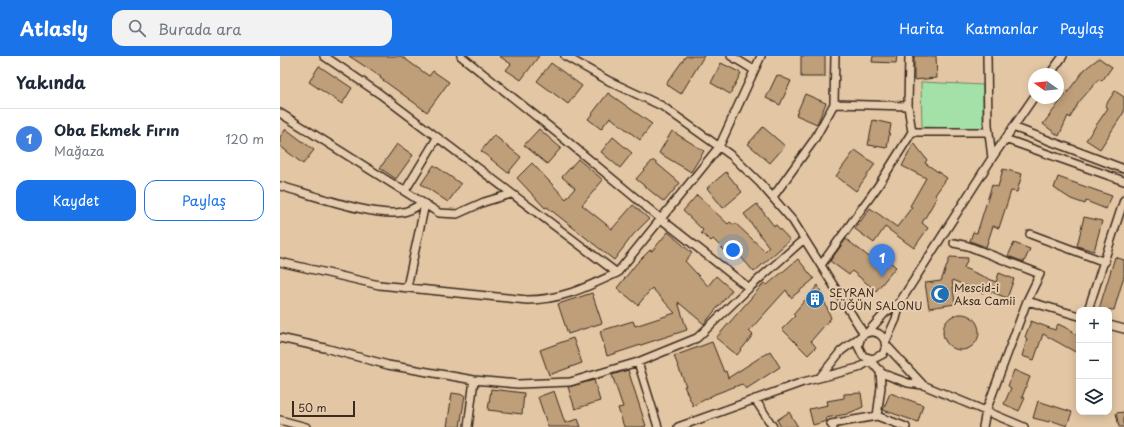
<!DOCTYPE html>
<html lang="tr">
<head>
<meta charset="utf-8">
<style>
	body { margin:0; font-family:"Playpen Sans",sans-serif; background:#f2f2f3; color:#1f2937 }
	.controls { position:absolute; right:12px; bottom:12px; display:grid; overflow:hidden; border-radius:8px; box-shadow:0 2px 10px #0003 }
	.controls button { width:36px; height:36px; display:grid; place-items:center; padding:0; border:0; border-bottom:1px solid #e0e1e3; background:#fff; color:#1f2937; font:20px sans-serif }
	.compass { position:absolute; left:748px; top:12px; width:36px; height:36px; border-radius:50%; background:#fff; box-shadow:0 2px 10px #0003; rotate:285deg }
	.scale { position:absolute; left:12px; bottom:10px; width:63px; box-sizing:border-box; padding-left:4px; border:2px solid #3b2a1e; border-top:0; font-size:11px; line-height:14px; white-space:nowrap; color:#3b2a1e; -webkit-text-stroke:3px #e7cdaf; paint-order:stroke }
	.you { position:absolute; left:453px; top:194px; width:14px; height:14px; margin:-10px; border:3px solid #fff; border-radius:50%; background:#1a73e8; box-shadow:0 0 0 6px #1a73e833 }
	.badge { display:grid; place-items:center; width:26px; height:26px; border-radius:50%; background:#1a73e8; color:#fff; font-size:13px; font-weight:700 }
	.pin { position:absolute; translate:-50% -33px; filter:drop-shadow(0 1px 2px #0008) }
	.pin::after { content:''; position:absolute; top:21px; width:14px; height:12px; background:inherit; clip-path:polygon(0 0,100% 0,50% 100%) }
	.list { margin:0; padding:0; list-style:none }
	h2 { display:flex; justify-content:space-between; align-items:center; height:52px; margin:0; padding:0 16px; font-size:17px }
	h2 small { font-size:13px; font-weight:400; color:#747a83 }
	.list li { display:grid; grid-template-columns:26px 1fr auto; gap:12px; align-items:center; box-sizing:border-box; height:60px; padding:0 16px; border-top:1px solid #e0e1e3 }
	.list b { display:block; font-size:15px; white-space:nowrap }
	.list p { margin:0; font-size:13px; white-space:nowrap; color:#747a83 }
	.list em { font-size:13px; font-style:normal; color:#747a83 }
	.actions { display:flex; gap:8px; padding:12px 16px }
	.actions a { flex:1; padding:9px 0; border:1px solid #1a73e8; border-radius:12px; text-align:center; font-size:14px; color:#1a73e8 }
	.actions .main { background:#1a73e8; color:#fff }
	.icon { flex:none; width:22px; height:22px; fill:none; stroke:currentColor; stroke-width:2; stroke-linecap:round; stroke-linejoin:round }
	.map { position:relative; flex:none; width:844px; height:371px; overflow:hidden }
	header { display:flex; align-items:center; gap:24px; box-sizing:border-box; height:56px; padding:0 20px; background:#1a73e8; color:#fff }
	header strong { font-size:19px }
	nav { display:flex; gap:22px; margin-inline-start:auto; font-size:14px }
	.search { width:280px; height:36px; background:#f2f2f3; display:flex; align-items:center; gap:10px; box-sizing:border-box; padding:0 14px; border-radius:12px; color:#747a83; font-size:15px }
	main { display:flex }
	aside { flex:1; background:#fff }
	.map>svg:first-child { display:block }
</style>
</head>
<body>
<header>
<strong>Atlasly</strong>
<div class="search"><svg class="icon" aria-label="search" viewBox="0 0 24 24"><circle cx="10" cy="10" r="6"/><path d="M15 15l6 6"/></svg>Burada ara</div>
<nav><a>Harita</a><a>Katmanlar</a><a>Paylaş</a></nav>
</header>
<main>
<aside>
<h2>Yakında<small></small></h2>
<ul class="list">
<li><span class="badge" style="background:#3f7fe0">1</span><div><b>Oba Ekmek Fırın</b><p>Mağaza</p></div><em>120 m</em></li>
</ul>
<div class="actions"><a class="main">Kaydet</a><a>Paylaş</a></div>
</aside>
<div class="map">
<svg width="844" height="371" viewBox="0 0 844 371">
	<rect width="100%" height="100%" fill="#e3c7a5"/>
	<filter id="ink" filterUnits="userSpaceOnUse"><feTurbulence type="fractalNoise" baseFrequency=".025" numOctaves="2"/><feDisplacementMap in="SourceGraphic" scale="8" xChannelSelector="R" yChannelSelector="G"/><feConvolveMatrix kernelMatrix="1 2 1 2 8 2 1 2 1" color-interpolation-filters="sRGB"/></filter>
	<g filter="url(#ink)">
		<path fill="#a3e1a8" stroke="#6f8663" d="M641,26L703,29V73L642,71Z"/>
		<path fill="#be9f79" stroke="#3b2a1e" d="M69,0H121L149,20L153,15L169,26L147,56L100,22L101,21Z
			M219,0H259L241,24L226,14L231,8Z
			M406,0H424L401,38L386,28Z
			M521,0H545V21H521Z
			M593,0H617L616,7L592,6Z
			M634,0H656L657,22L634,24Z
			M819,2L832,11L822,25L819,23L799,46L790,62L788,60L779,80L763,68L805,13Z
			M271,7L302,30L288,48L257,25Z
			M441,7L461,17L450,38L431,27Z
			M39,10L72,32L62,48L29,26Z
			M497,19L511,25L500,49L486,42Z
			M835,35L844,41V56L820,93L806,84L828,52L825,50Z
			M328,37L372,68L360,84L330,61L321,73L308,63Z
			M525,38L546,47L537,68L516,59Z
			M593,64L611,68L607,92L588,89Z
			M483,71L505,90L490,107L468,88Z
			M6,73L34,94L23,108L0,90V81Z
			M259,73L281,92L267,108L244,89Z
			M392,75L424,95L411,116L379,97Z
			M214,79L241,101L228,117L201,95Z
			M333,81L352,97L340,112L321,96Z
			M634,87L647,104L645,107L667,122L655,139L657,141L642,167L648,172L634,192L605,171L594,187L575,173L590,152L617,171L632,151L630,150L646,122L622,110Z
			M117,88L133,99L116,123L100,112Z
			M575,94L595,108L576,135L556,120Z
			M298,103L323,124L302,149L332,173L353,149L369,163L353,179L334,204L267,151L265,152L237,122L252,107L286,143L295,132L282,121Z
			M372,105H374L400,127L384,146L356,123Z
			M154,109L181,128L168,146L141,128Z
			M723,113L742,118L737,136L731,135L719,172L713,170L706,191L690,185L693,176L697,177L712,129L718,131Z
			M446,116L462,136L443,152L427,132Z
			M778,121L832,140L826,153L806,145L805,148L791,143L774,132Z
			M417,139L448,168L450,166L454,169L455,167L485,195L489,191L464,158L477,148L494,170L496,169L510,184L474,216L455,194L450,200L433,183L431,185L421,177L423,174L403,155Z
			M804,161L822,165L814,195L797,190Z
			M388,176L412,197L405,205L428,230L436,220L452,234L424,268L398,246L407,274L327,300L320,275L353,265L355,270L395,257L372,232L358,249L337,232L356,208L370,194L372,195Z
			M566,183L593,204L599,197L616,211L596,235L572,215L569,219L550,205Z
			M734,187L750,193L744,206L728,200Z
			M670,201L688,202L684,212L716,226L719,217L734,223L727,242L704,233L703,237L672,224L675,248L649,252L645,227L661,225Z
			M835,201L844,204V220L834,254L819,253Z
			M518,203L534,223L511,242L506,234L469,275L473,279L457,299L436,282L484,227L487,229Z
			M538,229L551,262L531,285L536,291L528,299L502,273L515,260L513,258Z
			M312,237L322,267L288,278L278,248Z
			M663 276a18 18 0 1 1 36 0a18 18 0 1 1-36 0Z
			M751,265L775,274L778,268L793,275L792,277L799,279V298L763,278L754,304L742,300L747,283L745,281Z
			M293,282L302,307L269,319L260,294Z
			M432,286L444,316L446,315L448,322L490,295L500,311L466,333L462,328L435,338L413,350L404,330H406L394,300Z
			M348,314L366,370L362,371H344L338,352L343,351L332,319Z
			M734,314L750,321L742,341L745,342L739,355L724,348L731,332L728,330Z
			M314,324L320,345L295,353L288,331Z
			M211,333L244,337L242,358L208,354Z
			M274,335L285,367L298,363L301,371H268L258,341Z
			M172,337L185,339L180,371H167Z
			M581,337L583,351L567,358L546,362L547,365L533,369L529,353L548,349L547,345L564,342V338Z
			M610,337L643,349L638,366L603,354Z
			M758,345L792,356L787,370L770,364L769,366L753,362Z
			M509,356L518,371H501L497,364Z
			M844,356V371H839L836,357Z"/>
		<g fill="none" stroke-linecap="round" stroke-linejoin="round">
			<defs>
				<path id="street" d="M44,0L100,38L337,217L439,91L481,0
					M181,0L282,81L381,163L469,232
					M285,0L329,25L382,50L452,100L480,127L513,165L584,278
					M451,0L474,14
					M707,0L708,69L712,102
					M770,18L783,0
					M554,48L628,50
					M0,57L159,157L177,158L204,146L231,138
					M733,71L844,113
					M632,76H709
					M725,83L844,125
					M0,130C30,138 95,162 123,156C130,155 137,150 143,147
					M125,135L157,82
					M493,141L534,84L554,48L555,0
					M750,178L825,206
					M674,187L688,190L760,218L747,245L706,355L703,371
					M0,206L99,229L247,244C281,244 307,231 337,217
					M541,209L598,130L632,76L628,50L629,0
					M127,231L145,148
					M747,245L799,260
					M808,254L844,144
					M829,269L844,273
					M588,276L605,257L620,246
					M0,282L45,292L108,309L194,324L238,328L290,326L358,306L417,282L469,232L524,183
					M605,287L616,263L620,246L712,102L754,41
					M606,289L643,329
					M589,303L601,317L628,327L643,329L744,371
					M358,306L378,371
					M541,320L561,295L584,278C598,271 611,284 603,298L593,303L583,300L578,290L581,281
					M475,343L493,371
					M597,360L601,331L600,314
					M0,364L26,371
					M188,371L194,324
					M398,371L523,326L578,312L593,303
					M553,371L551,368L597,360L626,371"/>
			</defs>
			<use href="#street" stroke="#3b2a1e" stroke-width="10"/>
			<use href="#street" stroke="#e7cdaf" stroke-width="7"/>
		</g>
	</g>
	<defs>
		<symbol id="mosque-disc" viewBox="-11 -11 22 22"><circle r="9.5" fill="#1f6fb2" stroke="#e7cdaf"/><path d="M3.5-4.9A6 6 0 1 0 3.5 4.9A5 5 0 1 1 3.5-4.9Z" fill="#fff"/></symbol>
		<symbol id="building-disc" viewBox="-11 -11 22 22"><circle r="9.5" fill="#1f6fb2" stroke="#e7cdaf"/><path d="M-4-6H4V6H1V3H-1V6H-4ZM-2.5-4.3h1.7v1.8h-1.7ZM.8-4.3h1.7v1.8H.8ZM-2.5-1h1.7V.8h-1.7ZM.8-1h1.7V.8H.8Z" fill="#fff"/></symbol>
	</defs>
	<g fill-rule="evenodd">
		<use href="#mosque-disc" x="649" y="227" width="22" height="22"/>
		<use href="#building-disc" x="524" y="232" width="22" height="22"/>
	</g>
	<g text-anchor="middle" stroke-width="4" stroke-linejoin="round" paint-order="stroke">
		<g font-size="11" fill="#3b2a1e" stroke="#e7cdaf" text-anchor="start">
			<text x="674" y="236">Mescid-i<tspan x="674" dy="13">Aksa Camii</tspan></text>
			<text x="549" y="241">SEYRAN<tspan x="549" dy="13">DÜĞÜN SALONU</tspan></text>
		</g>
	</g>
</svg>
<div class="controls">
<button>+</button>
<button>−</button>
<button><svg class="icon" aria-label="layers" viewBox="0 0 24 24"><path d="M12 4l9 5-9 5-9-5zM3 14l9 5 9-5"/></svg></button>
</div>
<svg class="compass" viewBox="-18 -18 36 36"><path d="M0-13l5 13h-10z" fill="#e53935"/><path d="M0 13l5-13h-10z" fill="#747a83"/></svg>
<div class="scale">50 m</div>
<div class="you"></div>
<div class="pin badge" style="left:602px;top:221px;background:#3f7fe0">1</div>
</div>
</main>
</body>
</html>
